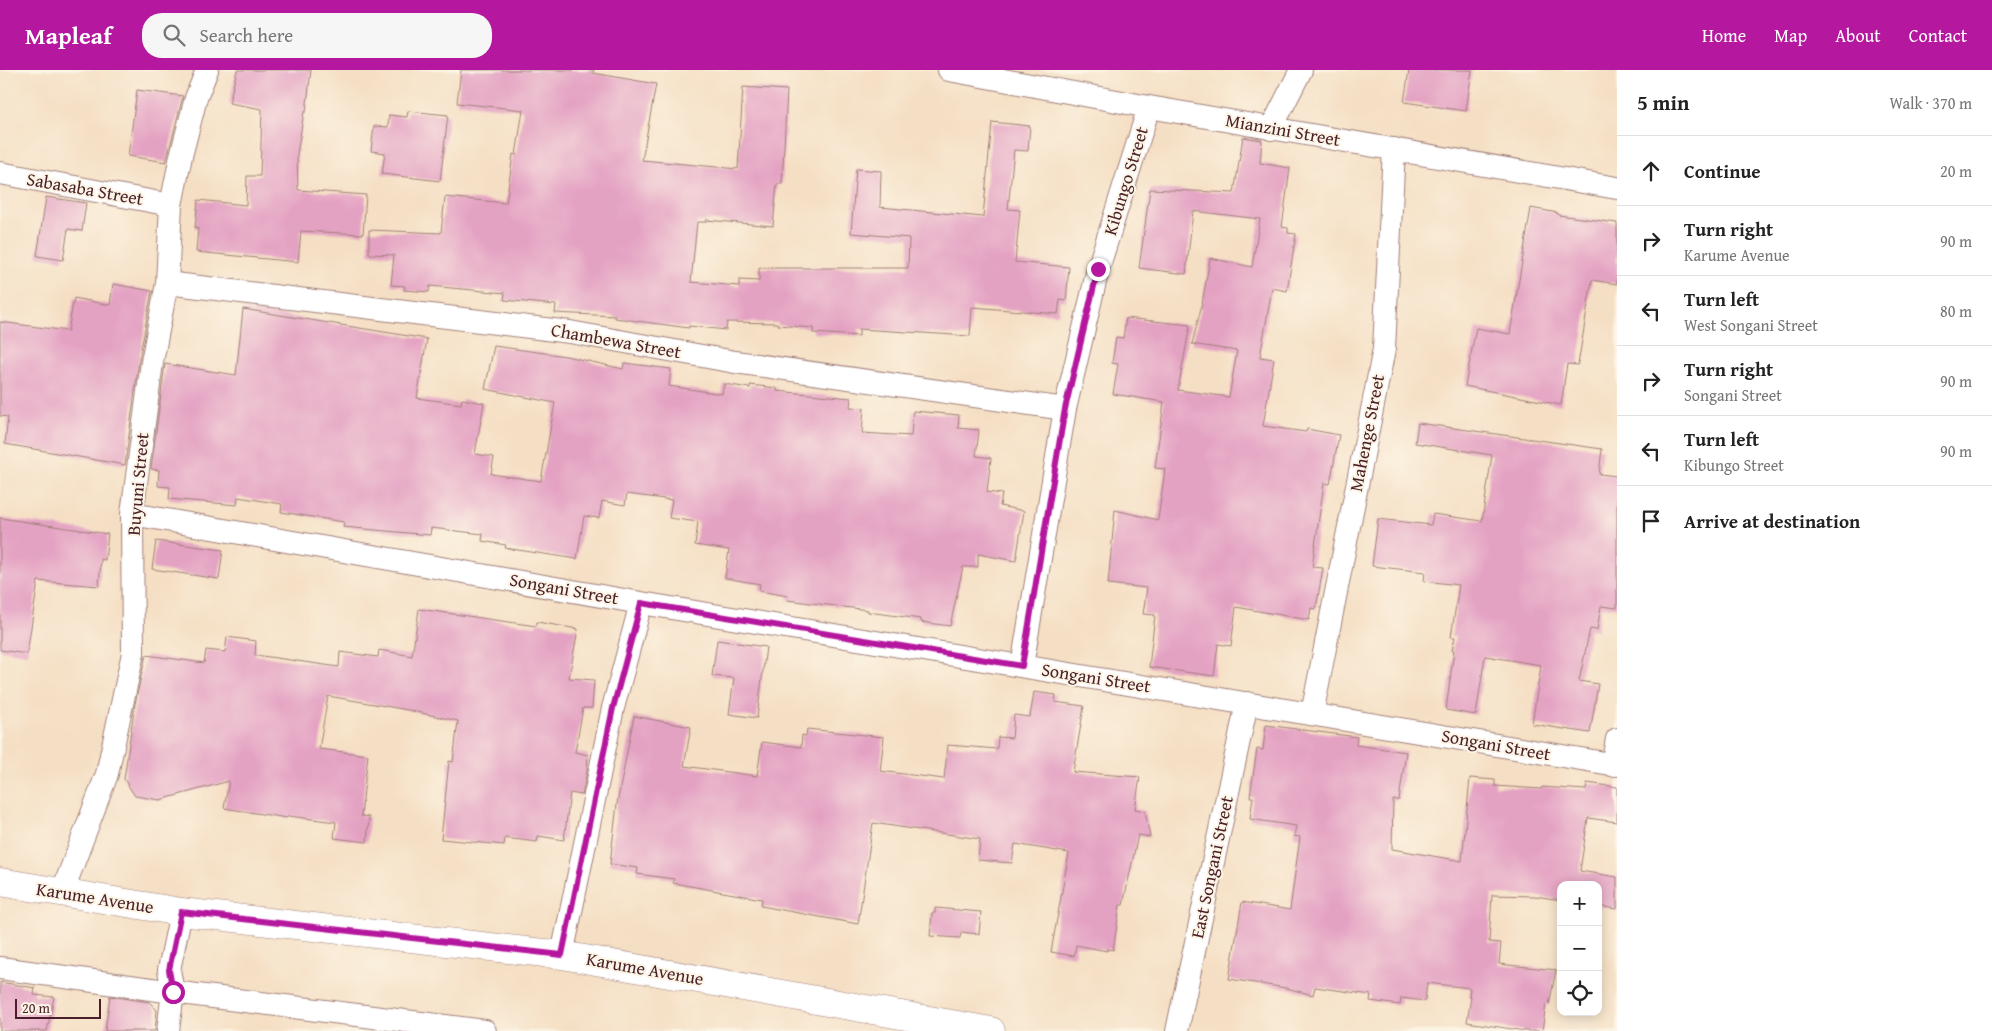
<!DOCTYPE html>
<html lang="en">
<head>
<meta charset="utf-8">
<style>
	body { margin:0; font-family:"Gentium Book Plus",serif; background:#f6f6f6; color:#222 }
	.controls { position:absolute; right:15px; bottom:15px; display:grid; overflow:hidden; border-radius:10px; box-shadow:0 2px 12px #0003 }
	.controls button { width:45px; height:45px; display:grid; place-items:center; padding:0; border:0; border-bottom:1px solid #e0e0e0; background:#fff; color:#222; font:25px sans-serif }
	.scale { position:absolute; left:15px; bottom:12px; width:86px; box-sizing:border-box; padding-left:5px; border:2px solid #4a1f2b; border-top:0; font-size:14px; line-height:18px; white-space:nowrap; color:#4a1f2b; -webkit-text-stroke:4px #fcf5e5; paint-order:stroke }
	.stop { position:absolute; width:15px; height:15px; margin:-11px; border:4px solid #b5179e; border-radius:50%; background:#fff }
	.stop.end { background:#b5179e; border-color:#fff; box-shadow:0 1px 5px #0008 }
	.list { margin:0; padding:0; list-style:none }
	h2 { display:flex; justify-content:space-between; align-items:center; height:65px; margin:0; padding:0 20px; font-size:21px }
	h2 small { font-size:16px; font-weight:400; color:#767676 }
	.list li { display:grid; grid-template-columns:32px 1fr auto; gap:15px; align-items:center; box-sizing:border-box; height:70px; padding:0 20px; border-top:1px solid #e0e0e0 }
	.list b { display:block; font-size:19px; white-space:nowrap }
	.list p { margin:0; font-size:16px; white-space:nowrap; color:#767676 }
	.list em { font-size:16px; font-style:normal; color:#767676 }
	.icon { flex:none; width:28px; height:28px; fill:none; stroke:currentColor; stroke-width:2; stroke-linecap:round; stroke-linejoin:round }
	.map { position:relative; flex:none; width:1617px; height:961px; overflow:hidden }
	header { display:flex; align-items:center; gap:30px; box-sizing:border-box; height:70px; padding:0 25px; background:#b5179e; color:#fff }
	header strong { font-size:24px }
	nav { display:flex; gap:28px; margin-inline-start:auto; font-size:18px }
	.search { width:350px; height:45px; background:#f6f6f6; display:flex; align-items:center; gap:12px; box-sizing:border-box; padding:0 18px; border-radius:20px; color:#767676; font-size:19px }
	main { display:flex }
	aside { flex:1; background:#fff }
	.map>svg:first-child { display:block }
</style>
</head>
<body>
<header>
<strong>Mapleaf</strong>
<div class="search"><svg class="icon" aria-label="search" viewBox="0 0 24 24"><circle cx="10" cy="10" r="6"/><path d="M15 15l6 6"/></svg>Search here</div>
<nav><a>Home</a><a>Map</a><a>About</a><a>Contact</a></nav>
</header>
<main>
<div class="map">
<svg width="1617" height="961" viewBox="0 0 1617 961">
	<rect width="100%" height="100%" fill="#fcf5e5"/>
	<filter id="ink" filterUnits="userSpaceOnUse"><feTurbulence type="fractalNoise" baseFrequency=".02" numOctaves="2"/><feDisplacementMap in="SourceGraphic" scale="10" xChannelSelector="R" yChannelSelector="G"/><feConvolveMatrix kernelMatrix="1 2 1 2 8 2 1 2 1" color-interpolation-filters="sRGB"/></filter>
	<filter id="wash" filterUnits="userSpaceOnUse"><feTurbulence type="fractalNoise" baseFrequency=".0096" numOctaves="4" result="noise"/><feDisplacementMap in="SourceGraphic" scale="20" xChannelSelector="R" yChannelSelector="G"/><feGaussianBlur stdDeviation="1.12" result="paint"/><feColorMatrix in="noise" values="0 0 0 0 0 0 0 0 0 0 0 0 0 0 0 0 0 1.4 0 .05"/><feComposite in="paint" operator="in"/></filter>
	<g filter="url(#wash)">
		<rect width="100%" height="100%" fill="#f5dfc4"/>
		<g id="blocks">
			<path fill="#e4a2c3" d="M237,0H311L306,42H304L297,84L298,120L366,125L363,164L301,161L298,192L196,182L198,158H195L198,130L246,135L247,106H260L262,39L229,33Z
				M461,0H594L593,3L656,14L642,90L738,99L743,17L787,20L782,114H777L773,156L706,150V152H697L691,212L739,216V210L759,211V198H908L909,168L851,163L856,99L881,101L880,137L983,147L992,52L1030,56L1028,81L1014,80L1008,139L1020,140L1015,192L1069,197L1066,231L1060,230L1058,244L972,237L970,266L859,259V266L813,263V258L778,255V253L727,252L726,260L689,256V258L615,248V246L555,243L556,235L504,230L505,223L430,216L429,222L404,220L405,216L391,215L394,185L369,184V160L441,163L445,127L506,133L513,84L516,85L523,40L457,33Z
				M1409,0H1472L1466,41L1404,32Z
				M137,20L183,26L166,92L128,86Z
				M408,41L448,45L440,111L382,104L385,83L371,81L374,56L388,57L389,45L407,47Z
				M1243,67L1262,70L1260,93L1290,98L1282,157L1288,158V163L1296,164L1287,221L1272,218L1260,287L1274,289L1263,356L1306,362L1307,359L1339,365L1330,414L1324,413L1312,497L1323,498L1316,539L1311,538L1309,550L1236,537L1231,576L1218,574L1214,606L1149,597L1155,545L1143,544L1147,518L1108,514L1115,440L1158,450L1165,399L1155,398L1164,332L1113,324L1118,294L1112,293L1116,267L1123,268L1126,248L1190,255L1178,320L1229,327L1237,281L1192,274L1202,234L1210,188L1252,197L1260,149L1193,141L1186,204L1139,198L1150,119L1234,123Z
				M46,127L86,133L82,161L68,159L63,190L37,186Z
				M1531,138L1558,143V145L1617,153V214L1592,210L1578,295L1567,294L1561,335L1465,316L1476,258L1510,264Z
				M113,214L152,221L139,290L125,395L5,374L8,347L0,346V252L68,261L74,228L110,235Z
				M243,239L427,269L417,328L461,334L462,329L484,333L475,384L494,387L491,404L541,411L555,333L485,319L494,276L566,286L623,299L624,293L671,299L669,316L722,324L724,314L750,318V315L777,318V321L851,328L850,337L864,338L862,363L911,366L913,341L959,345L958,358L979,360L976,386L991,388L987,422L1002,424L1000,436L1024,441L1016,491L978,484V497H963L950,556L921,552V549L868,542V540L787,530L788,526L759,521L760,514L725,508L729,480L695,475L698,452L669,448L672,430L627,424L625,435L602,431L599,448L584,446L577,489L505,478L506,475L482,471L483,464L431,458L430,465L343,457L344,452L281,442L282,434L238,427L237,435L169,429L170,417L158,416L159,400L151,399L165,294L236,305Z
				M1418,353L1602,379L1599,404L1617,406V538L1601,536L1597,560L1590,559L1579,611L1598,614L1590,663L1532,654L1541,595L1485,586L1476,645L1446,640L1454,580H1452L1455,567H1451L1459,515L1424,511L1425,502L1372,496L1378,449L1431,455L1433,444L1482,451L1492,385L1415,373Z
				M0,448L108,464L105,490L101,489L99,516L38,511L27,584L0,580Z
				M156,471L223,480L219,509L152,499Z
				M419,539L536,556L537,552L578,559L569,608L594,610L592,638H583L575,682L588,685L587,701L582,725L570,723L564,770L538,766L537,772L505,768L504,775L441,769L449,691L453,692L458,651L408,640L328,626L319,679L368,685L361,746L369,747L367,772L334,768L336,752L288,746L287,748L224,738L229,711L160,730L135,726L124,709L135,634L146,585L204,593L206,580L225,582L227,567L256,571L255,585L339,597L340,582L378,587L379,580L412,586Z
				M717,570L766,577L757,648L729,644L734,608L712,606Z
				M1034,622L1056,625L1055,632L1084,636L1073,702L1140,707L1135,739L1145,741L1150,767L1138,765L1123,835H1120L1113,880L1107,879V881L1076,875L1074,886L1051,882L1069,783L1015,774L1012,793L978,790L980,769L873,753L858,854L761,836L762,829L673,813L674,809L637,804L638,798L610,794L617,734L634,646L691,657L684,696L757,706L762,672L801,677L802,665L806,666L807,659L884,667L880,701L944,709L948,675L997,679L998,667L1012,668L1014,645L1030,647Z
				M1266,655L1357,667L1356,675L1406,682L1399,730H1393L1392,779L1462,791L1470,708L1495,710V716L1541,719L1542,717L1586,720L1587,713L1617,717V752L1588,748L1580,801L1617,807V839L1598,836V815H1561V830L1535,826L1492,825L1489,872L1501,873L1499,894L1556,900L1549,935L1546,934L1542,961H1525L1467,952L1471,927H1469L1470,918L1427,913L1425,931L1401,928L1400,935L1370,931L1371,925L1315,917L1313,925L1286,918L1229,909L1242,832L1290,840L1300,767L1294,766L1296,756L1250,749L1253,727H1250L1257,679L1263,680Z
				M935,838L981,842L979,864L961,862L960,868L930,866L932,843H935Z
				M0,912L35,918L34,925L54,927L47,961H0Z
				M110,926L149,932L157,940L155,961H105Z"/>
		</g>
	</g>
	<g filter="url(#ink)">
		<use href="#blocks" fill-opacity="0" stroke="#a07f78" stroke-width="1"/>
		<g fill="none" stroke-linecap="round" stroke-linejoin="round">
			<defs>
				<path id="minor" d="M949,0L1149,37L1617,118
					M1271,59L1301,0
					M0,103L171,135
					M167,213L570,262L735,292L1065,339
					M132,444L641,533L1617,695
					M1022,596L1065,339L1098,199L1149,37
					M1312,644L1384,279L1394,79
					M1612,695L1617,669
					M62,823L107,704L133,583L132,444L152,292L167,213L171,135L181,86L196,28L207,0
					M562,885L613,638L641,533
					M0,898L173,922L485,961
					M168,961L173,922L169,900L181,842
					M1177,961L1247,633"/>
				<path id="secondary" d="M0,812L181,842L562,885L991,961"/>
			</defs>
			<use href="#minor" stroke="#a07f78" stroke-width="24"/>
			<use href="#secondary" stroke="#a07f78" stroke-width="29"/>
			<use href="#minor" stroke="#fff" stroke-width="22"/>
			<use href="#secondary" stroke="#fff" stroke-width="28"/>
		</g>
	</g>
	<g fill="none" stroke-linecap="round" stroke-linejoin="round" filter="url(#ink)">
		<path stroke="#b5179e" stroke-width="6" d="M173,922L169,900L181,842L562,885L613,638L641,533L1022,596L1065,339L1098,199"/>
	</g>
	<g text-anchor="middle" stroke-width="4" stroke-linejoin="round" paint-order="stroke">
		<g font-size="18" fill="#4a1f2b" stroke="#fcf5e5">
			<text transform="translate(1283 60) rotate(10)" y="6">Mianzini Street</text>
			<text transform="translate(1126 111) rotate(-73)" y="6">Kibungo Street</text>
			<text transform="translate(85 119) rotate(10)" y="6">Sabasaba Street</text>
			<text transform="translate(616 271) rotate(10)" y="6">Chambewa Street</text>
			<text transform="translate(1367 363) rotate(-79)" y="6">Mahenge Street</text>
			<text transform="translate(138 414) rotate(-85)" y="6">Buyuni Street</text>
			<text transform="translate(564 519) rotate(10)" y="6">Songani Street</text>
			<text transform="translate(1096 608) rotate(9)" y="6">Songani Street</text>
			<text transform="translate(1496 675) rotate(10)" y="6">Songani Street</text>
			<text transform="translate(1212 797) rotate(-78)" y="6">East Songani Street</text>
			<text transform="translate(95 828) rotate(9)" y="6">Karume Avenue</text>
			<text transform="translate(645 899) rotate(10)" y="6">Karume Avenue</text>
		</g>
	</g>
</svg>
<div class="controls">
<button>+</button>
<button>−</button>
<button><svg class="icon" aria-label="locate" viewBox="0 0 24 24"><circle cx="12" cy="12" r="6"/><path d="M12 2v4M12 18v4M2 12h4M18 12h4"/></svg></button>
</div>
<div class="scale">20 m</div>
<div class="stop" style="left:173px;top:922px"></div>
<div class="stop end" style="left:1098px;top:199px"></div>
</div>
<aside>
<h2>5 min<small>Walk · 370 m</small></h2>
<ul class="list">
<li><svg class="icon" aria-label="ahead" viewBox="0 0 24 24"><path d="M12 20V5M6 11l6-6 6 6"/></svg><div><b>Continue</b></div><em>20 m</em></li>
<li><svg class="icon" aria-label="right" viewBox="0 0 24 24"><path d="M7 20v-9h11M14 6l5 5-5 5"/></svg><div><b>Turn right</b><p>Karume Avenue</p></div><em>90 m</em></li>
<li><svg class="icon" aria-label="left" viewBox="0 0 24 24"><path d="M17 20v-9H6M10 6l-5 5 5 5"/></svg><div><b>Turn left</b><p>West Songani Street</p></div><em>80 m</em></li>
<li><svg class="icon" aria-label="right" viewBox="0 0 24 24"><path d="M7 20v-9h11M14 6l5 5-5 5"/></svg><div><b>Turn right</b><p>Songani Street</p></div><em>90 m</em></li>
<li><svg class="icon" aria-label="left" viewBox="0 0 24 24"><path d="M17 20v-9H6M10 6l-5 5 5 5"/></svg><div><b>Turn left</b><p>Kibungo Street</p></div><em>90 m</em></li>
<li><svg class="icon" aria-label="arrive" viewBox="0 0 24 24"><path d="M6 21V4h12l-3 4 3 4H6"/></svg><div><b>Arrive at destination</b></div></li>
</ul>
</aside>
</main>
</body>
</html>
